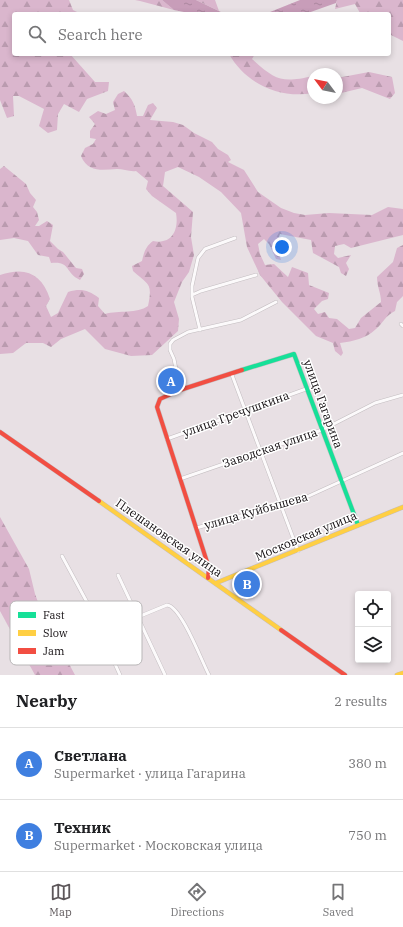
<!DOCTYPE html>
<html lang="en">
<head>
<meta charset="utf-8">
<style>
	body { margin:0; font-family:"IBM Plex Serif",serif; background:#f2f2f2; color:#202124 }
	.controls { position:absolute; right:12px; bottom:12px; display:grid; overflow:hidden; border-radius:4px; box-shadow:0 2px 6px #0003 }
	.controls button { width:36px; height:36px; display:grid; place-items:center; padding:0; border:0; border-bottom:1px solid #e0e0e0; background:#fff; color:#202124; font:20px sans-serif }
	.compass { position:absolute; left:307px; top:68px; width:36px; height:36px; border-radius:50%; background:#fff; box-shadow:0 2px 6px #0003; rotate:302deg }
	.you { position:absolute; left:282px; top:247px; width:14px; height:14px; margin:-10px; border:3px solid #fff; border-radius:50%; background:#1a73e8; box-shadow:0 0 0 6px #1a73e833 }
	.badge { display:grid; place-items:center; width:26px; height:26px; border-radius:50%; background:#5d575a; color:#fff; font-size:13px; font-weight:700 }
	.pin { position:absolute; translate:-50% -50%; border:2px solid #fff; box-shadow:0 1px 4px #0006 }
	.list { margin:0; padding:0; list-style:none }
	h2 { display:flex; justify-content:space-between; align-items:center; height:52px; margin:0; padding:0 16px; font-size:17px }
	h2 small { font-size:13px; font-weight:400; color:#757577 }
	.list li { display:grid; grid-template-columns:26px 1fr auto; gap:12px; align-items:center; box-sizing:border-box; height:72px; padding:0 16px; border-top:1px solid #e0e0e0 }
	.list b { display:block; font-size:15px; white-space:nowrap }
	.list p { margin:0; font-size:13px; white-space:nowrap; color:#757577 }
	.list em { font-size:13px; font-style:normal; color:#757577 }
	.icon { flex:none; width:22px; height:22px; fill:none; stroke:currentColor; stroke-width:2; stroke-linecap:round; stroke-linejoin:round }
	.map { position:relative; flex:none; width:403px; height:675px; overflow:hidden }
	.search { position:absolute; background:#fff; box-shadow:0 2px 6px #0003; left:12px; right:12px; top:12px; height:44px; display:flex; align-items:center; gap:10px; box-sizing:border-box; padding:0 14px; border-radius:4px; color:#757577; font-size:15px }
	.sheet { height:196px; background:#fff }
	nav { display:flex; justify-content:space-around; align-items:center; box-sizing:border-box; height:56px; border-top:1px solid #e0e0e0; background:#fff; font-size:11px; color:#757577 }
	nav a { display:grid; justify-items:center; gap:2px }
	nav .on { color:#5d575a }
	.map>svg:first-child { display:block }
</style>
</head>
<body>
<div class="map">
<svg width="403" height="675" viewBox="0 0 403 675">
	<defs>
		<pattern id="forest-firs" width="22" height="20" patternUnits="userSpaceOnUse"><rect width="22" height="20" fill="#dab6cd"/><path d="M5 1l3.5 6h-7zM16 11l3.5 6h-7z" fill="#ba9baf"/></pattern>
		<pattern id="water-ripples" width="26" height="14" patternUnits="userSpaceOnUse"><rect width="26" height="14" fill="#c89db9"/><path d="M2 4q2-2 4 0t4 0M15 11q2-2 4 0t4 0" fill="none" stroke="#ab869e"/></pattern>
	</defs>
	<rect width="100%" height="100%" fill="#e8e0e4"/>
	<path fill="url(#forest-firs)" d="M0,0H69L73,10L81,14H14V54H70L95,82H109L108,91L87,99L79,112L64,104L58,114L57,130L48,133L39,126L44,109L19,96H13L14,116L7,118L0,100Z
		M135,0H162L174,10L140,1Z
		M196,0H215L219,11Z
		M337,0H403V41L389,34V14H359L360,13L355,4L335,9Z
		M229,54H255L252,59C276,81 282,83 313,76V93C280,99 246,84 229,54Z
		M369,72L392,77L395,93L390,99L362,88L337,94V78Z
		M124,91C133,99 135,105 137,116H143L148,105L153,103L157,108L150,120L173,122L183,125L194,133L212,142L218,149L228,155L231,160L228,162L244,170L258,192L281,208L294,213L305,215L329,213L372,215L388,207L403,209V235L351,248L344,244L335,246L334,254L338,258L351,255L346,263L349,269L346,276L341,273L339,267L313,253L311,240L280,234L276,245L281,260L276,259L269,244L264,239L258,244L260,254L265,265L274,264L288,277L292,267L308,273L309,285L329,293L328,299L322,301L314,309L318,314L325,312L329,318L337,319L349,329L355,328L361,318L381,302C381,293 377,287 377,277L393,262L397,248L403,245V296L397,302L395,311C386,315 383,323 376,329C365,339 354,341 340,343L343,353L341,356L335,351L333,343L316,336L282,302L260,275L247,247L241,213L221,192L199,177L178,167L165,172L163,186L193,212L191,237L194,255L189,272L182,282L174,302L179,319L178,331L152,355L131,356L105,349L85,329L61,339L51,347L43,343H26L13,353L0,354V275C26,266 42,274 50,299L46,306L51,317L58,313L68,292C81,288 88,290 99,298L98,306L105,314C119,310 137,314 148,306C153,282 148,285 133,271L132,266L142,261C144,252 146,246 153,241C172,245 179,230 176,213L152,196L146,189L148,181L136,171C130,172 123,169 117,169C103,170 88,173 81,156L85,148L93,144L96,139L90,138V131L95,124L89,117L98,111L106,114L115,110L113,102L118,94Z
		M4,166L26,184L30,193L36,200L33,207L37,212L39,220L35,226H39L47,221L53,225L50,241L58,249L63,252L76,268L82,269L84,274L80,280C64,272 71,261 51,263L49,257L38,255L28,241L14,238L0,240V169Z
		M0,517L29,569L35,594L46,623L56,626L65,643L61,649L75,675H35L0,611Z"/>
	<path fill="url(#water-ripples)" d="M162,0H196L225,14H194L174,10Z
		M300,0H337L336,3L305,14H265Z"/>
	<g fill="none" stroke-linecap="round" stroke-linejoin="round">
		<defs>
			<path id="street" d="M192,295L201,291L256,275
				M401,324L403,326
				M200,330L192,297V286L198,258L205,249L235,238
				M232,375L298,551
				M180,390L174,359L170,350V344L173,340L188,332L241,320L276,302
				M167,439L306,389
				M180,479L322,430L375,403L403,395
				M196,528L300,500L403,453
				M62,556L88,604L120,675
				M118,575L165,675
				M138,617L167,605C181,606 202,662 209,675"/>
			<path id="fast" d="M242,370L294,354L358,525"/>
			<path id="slow" d="M99,501L281,630
				M216,583L403,507
				M397,675L403,673"/>
			<path id="jam" d="M0,432L99,501
				M208,578L209,568L157,407L160,399L180,390L242,370
				M281,630L345,675"/>
		</defs>
		<use href="#street" stroke="#c3bdc0" stroke-width="4"/>
		<use href="#fast" stroke="#c3bdc0" stroke-width="5"/>
		<use href="#slow" stroke="#c3bdc0" stroke-width="5"/>
		<use href="#jam" stroke="#c3bdc0" stroke-width="5"/>
		<use href="#street" stroke="#fcfafb" stroke-width="3"/>
		<use href="#fast" stroke="#16e098" stroke-width="4"/>
		<use href="#slow" stroke="#ffcf43" stroke-width="4"/>
		<use href="#jam" stroke="#f24e42" stroke-width="4"/>
	</g>
	<g text-anchor="middle" stroke-width="3" stroke-linejoin="round" paint-order="stroke">
		<g font-size="12" fill="#120d10" stroke="#fff">
			<text transform="translate(323 404) rotate(70)" y="4">улица Гагарина</text>
			<text transform="translate(236 414) rotate(-20)" y="4">улица Гречушкина</text>
			<text transform="translate(270 448) rotate(-19)" y="4">Заводская улица</text>
			<text transform="translate(256 511) rotate(-16)" y="4">улица Куйбышева</text>
			<text transform="translate(306 536) rotate(-23)" y="4">Московская улица</text>
			<text transform="translate(169 538) rotate(35)" y="4">Плешановская улица</text>
		</g>
	</g>
	<rect x="10" y="601" width="132" height="64" rx="6" fill="#fff" stroke="#b8b6b7" stroke-width="1"/>
	<rect x="18" y="612" width="18" height="6" fill="#16e098"/>
	<rect x="18" y="630" width="18" height="6" fill="#ffcf43"/>
	<rect x="18" y="648" width="18" height="6" fill="#f24e42"/>
	<g font-size="11" fill="#120d10">
		<text x="43" y="619">Fast</text>
		<text x="43" y="637">Slow</text>
		<text x="43" y="655">Jam</text>
	</g>
</svg>
<div class="controls">
<button><svg class="icon" aria-label="locate" viewBox="0 0 24 24"><circle cx="12" cy="12" r="6"/><path d="M12 2v4M12 18v4M2 12h4M18 12h4"/></svg></button>
<button><svg class="icon" aria-label="layers" viewBox="0 0 24 24"><path d="M12 4l9 5-9 5-9-5zM3 14l9 5 9-5"/></svg></button>
</div>
<svg class="compass" viewBox="-18 -18 36 36"><path d="M0-13l5 13h-10z" fill="#e53935"/><path d="M0 13l5-13h-10z" fill="#757577"/></svg>
<div class="you"></div>
<div class="pin badge" style="left:171px;top:381px;background:#3f7fe0">A</div>
<div class="pin badge" style="left:247px;top:584px;background:#3f7fe0">B</div>
<div class="search"><svg class="icon" aria-label="search" viewBox="0 0 24 24"><circle cx="10" cy="10" r="6"/><path d="M15 15l6 6"/></svg>Search here</div>
</div>
<section class="sheet">
<h2>Nearby<small>2 results</small></h2>
<ul class="list">
<li><span class="badge" style="background:#3f7fe0">A</span><div><b>Светлана</b><p>Supermarket · улица Гагарина</p></div><em>380 m</em></li>
<li><span class="badge" style="background:#3f7fe0">B</span><div><b>Техник</b><p>Supermarket · Московская улица</p></div><em>750 m</em></li>
</ul>
</section>
<nav>
<a class="on"><svg class="icon" aria-label="map" viewBox="0 0 24 24"><path d="M3 6l6-2 6 2 6-2v14l-6 2-6-2-6 2zM9 4v14M15 6v14"/></svg>Map</a>
<a><svg class="icon" aria-label="directions" viewBox="0 0 24 24"><path d="M12 3l9 9-9 9-9-9zM9 14v-3h6M13 9l2 2-2 2"/></svg>Directions</a>
<a><svg class="icon" aria-label="saved" viewBox="0 0 24 24"><path d="M7 4h10v16l-5-4-5 4z"/></svg>Saved</a>
</nav>
</body>
</html>
